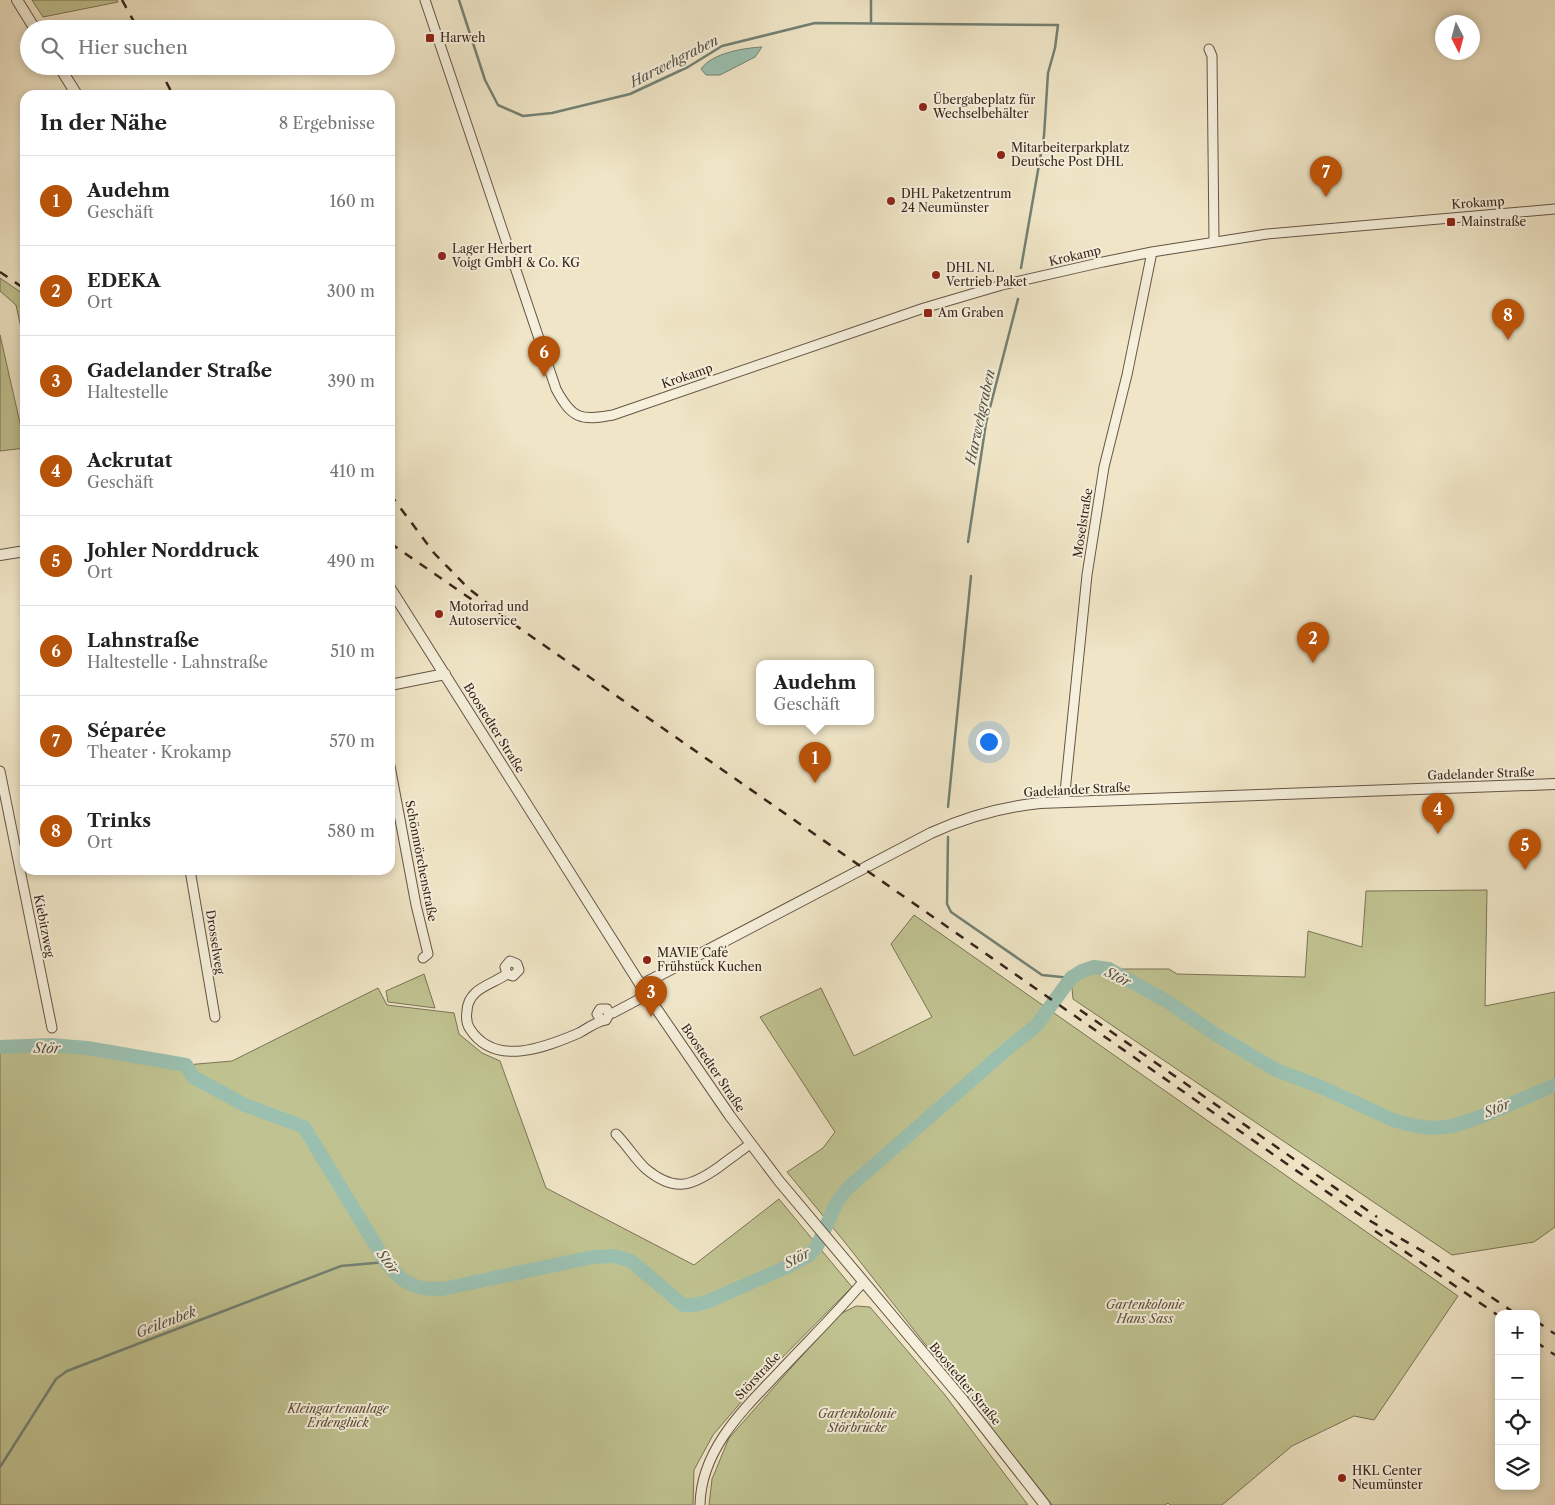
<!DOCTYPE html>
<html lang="de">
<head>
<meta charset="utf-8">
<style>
	body { margin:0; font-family:"Libre Caslon Text",serif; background:#f6f6f6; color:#222 }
	.controls { position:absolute; right:15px; bottom:15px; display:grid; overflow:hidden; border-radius:10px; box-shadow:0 2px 8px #0003 }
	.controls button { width:45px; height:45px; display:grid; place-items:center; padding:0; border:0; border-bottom:1px solid #e0e0e0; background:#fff; color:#222; font:25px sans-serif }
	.compass { position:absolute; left:1435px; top:15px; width:45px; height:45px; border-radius:50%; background:#fff; box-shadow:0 2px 8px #0003; rotate:174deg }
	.you { position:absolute; left:988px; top:741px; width:18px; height:18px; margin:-12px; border:4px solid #fff; border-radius:50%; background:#1a73e8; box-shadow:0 0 0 8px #1a73e833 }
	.badge { display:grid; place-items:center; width:32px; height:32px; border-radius:50%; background:#b45309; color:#fff; font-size:16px; font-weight:700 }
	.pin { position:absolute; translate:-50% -41px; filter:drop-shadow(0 1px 2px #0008) }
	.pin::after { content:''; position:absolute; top:26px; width:18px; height:15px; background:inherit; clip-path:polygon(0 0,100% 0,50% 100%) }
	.popup { position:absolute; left:756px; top:660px; width:118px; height:65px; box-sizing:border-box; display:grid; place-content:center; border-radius:10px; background:#fff; filter:drop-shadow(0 1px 4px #0005); font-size:16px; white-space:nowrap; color:#767676 }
	.popup b { font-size:19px; color:#222 }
	.popup::after { content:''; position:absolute; left:50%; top:100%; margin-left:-10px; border:10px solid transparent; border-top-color:#fff }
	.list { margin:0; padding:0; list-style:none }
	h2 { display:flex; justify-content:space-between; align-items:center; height:65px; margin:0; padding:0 20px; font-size:21px }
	h2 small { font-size:16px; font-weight:400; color:#767676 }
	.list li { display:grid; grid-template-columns:32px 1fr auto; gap:15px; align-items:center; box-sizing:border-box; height:90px; padding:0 20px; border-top:1px solid #e0e0e0 }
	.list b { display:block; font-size:19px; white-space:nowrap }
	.list p { margin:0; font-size:16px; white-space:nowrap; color:#767676 }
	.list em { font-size:16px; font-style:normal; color:#767676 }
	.icon { flex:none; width:28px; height:28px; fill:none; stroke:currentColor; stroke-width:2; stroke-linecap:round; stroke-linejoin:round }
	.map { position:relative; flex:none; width:1555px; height:1505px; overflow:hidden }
	.search { position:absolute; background:#fff; box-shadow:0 2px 8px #0003; left:20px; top:20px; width:375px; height:55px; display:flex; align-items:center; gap:12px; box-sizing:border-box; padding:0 18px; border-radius:28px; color:#767676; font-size:19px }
	.panel { position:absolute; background:#fff; box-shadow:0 2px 8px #0003; left:20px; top:90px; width:375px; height:785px; border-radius:15px }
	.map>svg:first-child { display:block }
</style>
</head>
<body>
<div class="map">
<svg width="1555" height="1505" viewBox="0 0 1555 1505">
	<rect width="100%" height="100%" fill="#f0e6c7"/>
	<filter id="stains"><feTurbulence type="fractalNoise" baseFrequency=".004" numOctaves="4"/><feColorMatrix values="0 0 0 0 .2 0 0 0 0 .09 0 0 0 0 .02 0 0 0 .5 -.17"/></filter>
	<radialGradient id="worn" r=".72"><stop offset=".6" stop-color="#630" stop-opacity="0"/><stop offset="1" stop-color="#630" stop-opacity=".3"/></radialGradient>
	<path fill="#c0c391" stroke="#7c7356" d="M32,0H117L118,2L43,17Z
		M0,278L25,295V346L16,305L0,291Z
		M0,335L25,445V448L0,451Z
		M1487,890L1485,1006L1555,992V1227L1534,1242L1452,1255L1073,999L1071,978L1082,971L1094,967L1109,969H1169L1177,974L1305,977L1308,931L1362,947L1366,891Z
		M914,915L1458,1296L1374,1420L1354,1416L1292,1446L1222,1505H1170L1168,1503L1165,1505H1052L843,1240L787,1172L823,1148L835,1132L760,1017L821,988L854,1056L932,1017L891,944Z
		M424,974L435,1008L388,1002L386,991Z
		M378,988L387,1005L454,1013L459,1034L482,1053L500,1061L546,1188L694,1265L779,1199L852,1287L760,1380L713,1435L694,1470L693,1505H0V1047L51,1045L87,1048L186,1065L232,1061Z
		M856,1306L870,1307L945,1395L1028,1505H709L712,1479L729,1438L838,1315Z"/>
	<path fill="#9bc0b0" stroke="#738174" d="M762,47L755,57L720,75H706L701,69C712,53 744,48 762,47Z"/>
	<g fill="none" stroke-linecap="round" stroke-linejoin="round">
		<path stroke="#738174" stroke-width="2.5" d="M459,0L485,80L498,105L523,116L552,113L630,94L688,67L722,46L815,23L1058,25L1055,48L1048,73L1044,136L1021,268
			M871,23V0
			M968,542L986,423L1018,299
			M948,807L971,576
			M948,837L947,904L951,912L1042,975L1071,978
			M0,1467L56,1379L67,1371L341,1266L386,1262"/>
		<path stroke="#9bc0b0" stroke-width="14" d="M0,1047L51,1045L87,1048L186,1065L193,1077L245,1105L304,1127L386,1262C402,1283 415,1290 442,1289L593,1257L614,1256L631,1261L683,1305H695L709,1301L789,1266L809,1255L817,1246L837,1202L848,1188L1013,1044L1036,1026L1071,978L1082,971L1094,967L1109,969L1168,1002L1215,1034L1276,1070L1321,1087L1393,1120L1415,1126L1433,1128L1453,1126L1483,1116L1555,1085"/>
		<defs>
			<path id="minor" d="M425,0L556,389C572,419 581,421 613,415L924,308L1002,285L1103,262L1152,252L1267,234L1555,209
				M1209,49L1212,56L1214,241
				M390,766L416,905L428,954L423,958
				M0,771L52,1028
				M1064,802L1087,575L1104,467L1127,375L1152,252
				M190,870L215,1017
				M507,974L505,967L510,961L517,964L519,970L513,976L507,974C492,985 468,988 467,1011C466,1017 466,1023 470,1029C495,1068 546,1047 579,1033C588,1028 597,1021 606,1020L609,1014L613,1013L647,995
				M601,1020L597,1014L600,1009H607L609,1014
				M616,1134C627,1145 635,1159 646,1169C675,1193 692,1186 719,1167C729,1159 740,1152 750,1144
				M700,1505C701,1449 744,1409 780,1371C808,1341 837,1313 863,1282"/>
			<path id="tertiary" d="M17,0L35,29
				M59,66L77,95
				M0,555L25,551
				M390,588L647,995L730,1116L779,1181L963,1400L1045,1505
				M390,685L445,674
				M641,985L931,833C966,817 1002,807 1040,803L1555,784"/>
		</defs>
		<use href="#minor" stroke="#665445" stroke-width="11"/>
		<use href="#tertiary" stroke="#665445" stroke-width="12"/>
		<use href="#minor" stroke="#f5efdb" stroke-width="9"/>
		<use href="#tertiary" stroke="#f5efdb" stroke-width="10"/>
		<path stroke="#38231a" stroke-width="2.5" stroke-dasharray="9 9" stroke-linecap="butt" d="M122,0L138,29
			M158,66L173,95
			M0,272L25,289
			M390,494L434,553L468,588L515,625L1360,1215L1431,1256L1516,1314
			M390,543L484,608
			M1080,1010L1377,1217
			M1375,1231L1499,1316
			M1536,1321L1555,1334
			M1536,1342L1555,1355"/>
	</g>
	<g fill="#8f2418" stroke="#f5efdb" stroke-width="2">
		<rect x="425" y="33" width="10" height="10" rx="2.5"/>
		<circle cx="923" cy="107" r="5"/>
		<circle cx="1001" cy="155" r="5"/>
		<circle cx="891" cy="201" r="5"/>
		<rect x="1446" y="217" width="10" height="10" rx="2.5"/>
		<circle cx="442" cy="256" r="5"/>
		<circle cx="936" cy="275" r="5"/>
		<rect x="923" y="308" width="10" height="10" rx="2.5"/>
		<circle cx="439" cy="614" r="5"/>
		<circle cx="647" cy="960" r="5"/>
		<circle cx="1342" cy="1478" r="5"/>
	</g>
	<g text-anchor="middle" stroke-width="4" stroke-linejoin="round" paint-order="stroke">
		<g font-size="12" fill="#38231a" stroke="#f5efdb" text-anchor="start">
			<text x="440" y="42">Harweh</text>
			<text x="933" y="104">Übergabeplatz für<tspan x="933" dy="14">Wechselbehälter</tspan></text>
			<text x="1011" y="152">Mitarbeiterparkplatz<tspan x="1011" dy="14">Deutsche Post DHL</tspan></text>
			<text x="901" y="198">DHL Paketzentrum<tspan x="901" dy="14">24 Neumünster</tspan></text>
			<text x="1461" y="226">Mainstraße</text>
			<text x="452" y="253">Lager Herbert<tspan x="452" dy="14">Voigt GmbH &amp; Co. KG</tspan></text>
			<text x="946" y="272">DHL NL<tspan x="946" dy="14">Vertrieb Paket</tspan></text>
			<text x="938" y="317">Am Graben</text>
			<text x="449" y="611">Motorrad und<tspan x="449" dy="14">Autoservice</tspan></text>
			<text x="657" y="957">MAVIE Café<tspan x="657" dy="14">Frühstück Kuchen</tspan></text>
			<text x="1352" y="1475">HKL Center<tspan x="1352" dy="14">Neumünster</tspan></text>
		</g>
		<g font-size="12" fill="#38231a" stroke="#f5efdb">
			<text transform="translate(1478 203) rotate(-4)" y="4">Krokamp</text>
			<text transform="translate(1075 256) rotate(-13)" y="4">Krokamp</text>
			<text transform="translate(687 376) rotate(-19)" y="4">Krokamp</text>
			<text transform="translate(1083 523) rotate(-81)" y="4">Moselstraße</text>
			<text transform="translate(494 728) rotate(58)" y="4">Boostedter Straße</text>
			<text transform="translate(1481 774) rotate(-2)" y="4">Gadelander Straße</text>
			<text transform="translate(1077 790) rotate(-3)" y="4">Gadelander Straße</text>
			<text transform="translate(421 861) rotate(79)" y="4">Schönmörchenstraße</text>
			<text transform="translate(44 926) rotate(79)" y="4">Kiebitzweg</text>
			<text transform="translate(215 942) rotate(81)" y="4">Drosselweg</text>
			<text transform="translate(713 1068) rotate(56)" y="4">Boostedter Straße</text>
			<text transform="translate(758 1376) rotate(-47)" y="4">Störstraße</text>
			<text transform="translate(965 1384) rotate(50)" y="4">Boostedter Straße</text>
		</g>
		<g font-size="12" font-style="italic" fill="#5a4b38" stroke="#f5efdb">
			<text x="1145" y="1309">Gartenkolonie<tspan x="1145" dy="14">Hans Sass</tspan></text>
			<text x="338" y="1413">Kleingartenanlage<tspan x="338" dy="14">Erdenglück</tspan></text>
			<text x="857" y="1418">Gartenkolonie<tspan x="857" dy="14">Störbrücke</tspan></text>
		</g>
		<g font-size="14" font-style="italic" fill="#565247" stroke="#f5efdb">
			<text transform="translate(674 61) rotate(-27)" y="5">Harwehgraben</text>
			<text transform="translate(980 417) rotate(-78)" y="5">Harwehgraben</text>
			<text transform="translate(1118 977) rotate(26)" y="5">Stör</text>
			<text transform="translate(47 1048) rotate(1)" y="5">Stör</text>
			<text transform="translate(1497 1108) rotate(-22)" y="5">Stör</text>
			<text transform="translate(797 1258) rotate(-28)" y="5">Stör</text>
			<text transform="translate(388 1262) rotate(53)" y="5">Stör</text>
			<text transform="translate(166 1322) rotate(-21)" y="5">Geilenbek</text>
		</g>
	</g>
	<rect width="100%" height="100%" filter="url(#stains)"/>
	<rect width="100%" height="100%" fill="url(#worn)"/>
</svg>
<div class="controls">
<button>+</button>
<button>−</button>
<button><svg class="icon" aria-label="locate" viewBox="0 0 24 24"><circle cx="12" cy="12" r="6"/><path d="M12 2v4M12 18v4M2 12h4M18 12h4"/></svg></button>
<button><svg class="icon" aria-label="layers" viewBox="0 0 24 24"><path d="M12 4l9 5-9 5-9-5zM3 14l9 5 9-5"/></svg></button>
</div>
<svg class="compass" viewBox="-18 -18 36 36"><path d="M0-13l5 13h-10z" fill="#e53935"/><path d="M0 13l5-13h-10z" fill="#767676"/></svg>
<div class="you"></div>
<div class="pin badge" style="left:815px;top:783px">1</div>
<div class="popup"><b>Audehm</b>Geschäft</div>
<div class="pin badge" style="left:1313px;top:663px">2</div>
<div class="pin badge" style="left:651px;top:1017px">3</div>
<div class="pin badge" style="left:1438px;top:834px">4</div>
<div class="pin badge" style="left:1525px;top:870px">5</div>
<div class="pin badge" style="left:544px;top:377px">6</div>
<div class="pin badge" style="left:1326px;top:197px">7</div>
<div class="pin badge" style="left:1508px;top:340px">8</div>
<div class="search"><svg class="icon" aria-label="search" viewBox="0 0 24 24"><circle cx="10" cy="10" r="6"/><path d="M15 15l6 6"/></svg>Hier suchen</div>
<section class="panel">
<h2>In der Nähe<small>8 Ergebnisse</small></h2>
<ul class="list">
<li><span class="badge">1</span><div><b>Audehm</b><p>Geschäft</p></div><em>160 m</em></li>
<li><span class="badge">2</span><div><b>EDEKA</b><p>Ort</p></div><em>300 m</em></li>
<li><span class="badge">3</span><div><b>Gadelander Straße</b><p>Haltestelle</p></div><em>390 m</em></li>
<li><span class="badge">4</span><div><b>Ackrutat</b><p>Geschäft</p></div><em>410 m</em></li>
<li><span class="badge">5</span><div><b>Johler Norddruck</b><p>Ort</p></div><em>490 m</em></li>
<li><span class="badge">6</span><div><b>Lahnstraße</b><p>Haltestelle · Lahnstraße</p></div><em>510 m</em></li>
<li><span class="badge">7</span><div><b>Séparée</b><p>Theater · Krokamp</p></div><em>570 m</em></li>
<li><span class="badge">8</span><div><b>Trinks</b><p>Ort</p></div><em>580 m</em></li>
</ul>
</section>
</div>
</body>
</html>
